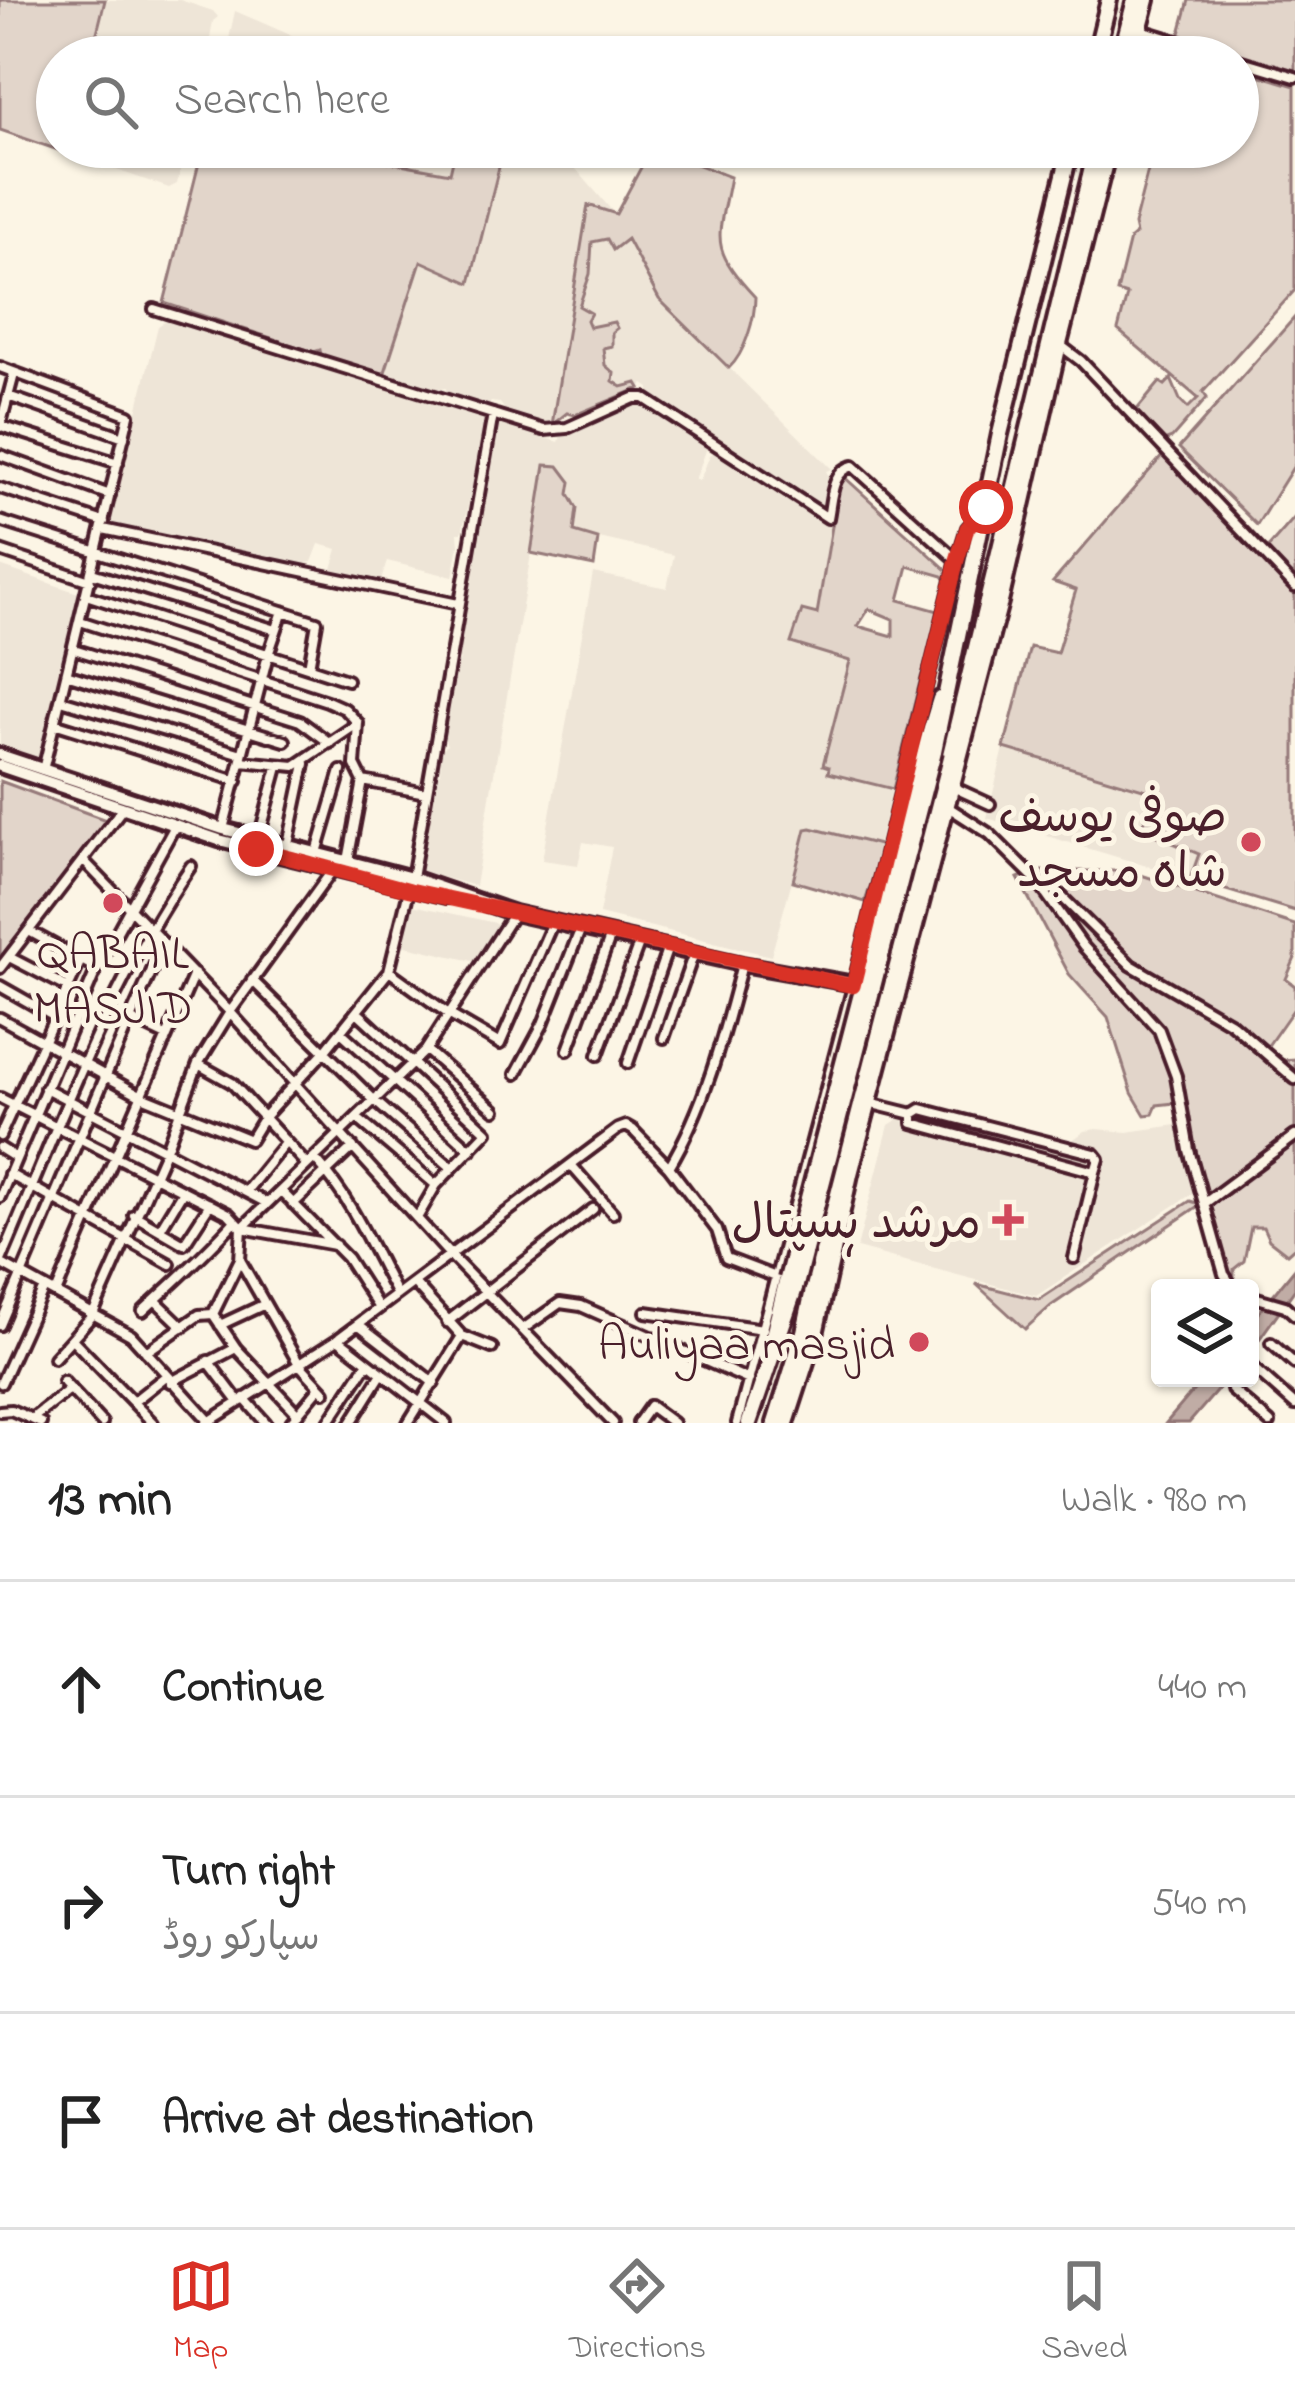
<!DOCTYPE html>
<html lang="en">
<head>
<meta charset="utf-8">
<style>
	body { margin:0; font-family:"Indie Flower","Playpen Sans Arabic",sans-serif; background:#f6f6f6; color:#222 }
	.controls { position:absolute; right:36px; bottom:36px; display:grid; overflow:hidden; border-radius:12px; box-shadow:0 3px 9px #0004 }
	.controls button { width:108px; height:108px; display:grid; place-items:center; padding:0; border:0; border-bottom:3px solid #e0e0e0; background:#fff; color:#222; font:60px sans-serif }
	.stop { position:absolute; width:36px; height:36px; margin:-27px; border:9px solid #d93025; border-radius:50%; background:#fff }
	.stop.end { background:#d93025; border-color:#fff; box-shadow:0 3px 12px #0008 }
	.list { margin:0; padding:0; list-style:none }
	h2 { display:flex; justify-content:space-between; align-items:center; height:156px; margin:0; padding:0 48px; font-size:51px }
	h2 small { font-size:39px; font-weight:400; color:#767676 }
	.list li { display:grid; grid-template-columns:78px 1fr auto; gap:36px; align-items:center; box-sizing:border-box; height:216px; padding:0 48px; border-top:3px solid #e0e0e0 }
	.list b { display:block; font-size:45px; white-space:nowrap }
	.list p { margin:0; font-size:39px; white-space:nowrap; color:#767676 }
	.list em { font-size:39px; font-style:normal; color:#767676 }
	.icon { flex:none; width:66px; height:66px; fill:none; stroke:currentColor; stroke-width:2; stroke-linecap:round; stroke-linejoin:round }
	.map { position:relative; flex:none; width:1295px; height:1423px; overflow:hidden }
	.search { position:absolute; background:#fff; box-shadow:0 3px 9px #0004; left:36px; right:36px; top:36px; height:132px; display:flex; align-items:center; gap:30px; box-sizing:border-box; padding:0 42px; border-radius:66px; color:#767676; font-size:45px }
	.sheet { height:804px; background:#fff }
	nav { display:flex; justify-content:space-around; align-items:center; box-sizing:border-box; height:168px; border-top:3px solid #e0e0e0; background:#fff; font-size:33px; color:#767676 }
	nav a { display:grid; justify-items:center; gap:6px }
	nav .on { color:#d93025 }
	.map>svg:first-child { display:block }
</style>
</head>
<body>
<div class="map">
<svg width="1295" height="1423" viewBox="0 0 1295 1423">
	<rect width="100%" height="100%" fill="#fcf5e5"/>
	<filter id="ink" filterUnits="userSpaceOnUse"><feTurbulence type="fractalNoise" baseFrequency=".00833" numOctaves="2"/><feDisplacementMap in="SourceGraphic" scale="24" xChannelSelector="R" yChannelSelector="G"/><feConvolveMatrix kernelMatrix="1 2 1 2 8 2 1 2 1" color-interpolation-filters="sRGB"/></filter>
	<g filter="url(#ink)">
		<path fill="#eee5d7" d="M105,0H180L213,11L218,17L213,21L207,57H91Z
			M235,11L341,57H225Z
			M69,147H186L177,184L169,188L67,153Z
			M307,147H456L451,173Z
			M504,147H557L614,213L588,206L552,425L547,426L507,413L500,403L491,402L487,407L446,395V388L431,390L384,375L422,261L469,282Z
			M627,238L659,299L832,469L826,471L830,478L823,509L650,393V388L644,384L640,388L636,383L623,387L613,381L605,365L602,347L617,327L613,322L590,327L578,306L590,274L592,242L607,239L618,242Z
			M171,318L487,419L462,533H458L459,545L453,577L387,561L381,581L332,569L338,549L319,544L312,562L304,564L115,526L110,521L158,326Z
			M636,401L704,443L707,448L695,480H700L710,455L720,449L833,526L817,615L795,644L851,660L823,764L830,767L828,773L893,789L879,845L806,830L771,956L599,914L612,847L583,842L578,865L542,860L593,573L667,588L674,555L573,532L577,508L546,465L475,886L418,871L429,801L440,774L441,750L447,745L444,736L454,668L460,660L456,654L467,612L463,608L473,547L479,540L474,536L497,423L559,442L562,433Z
			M0,566L81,594L40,760L0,745Z
			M1004,748L1151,792L1200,854L1190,879L987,818Z
			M411,905L422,907L500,924L477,962L402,945Z
			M904,1102L1067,1144L1085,1131L1097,1129L1127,1132L1177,1125L1195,1192L1036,1296L857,1248L889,1125L900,1118Z"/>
		<path fill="#e2d5ca" stroke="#967a7a" stroke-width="3" fill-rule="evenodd" d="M0,0H105L91,57H57V147H69L67,153L0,130Z
			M1189,0H1295V72L1179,37Z
			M1238,69L1295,86V290L1203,392L1207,398L1172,438L1164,441L1135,412L1160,382L1165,385L1171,379L1180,400L1188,408L1198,398L1118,330L1127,295L1117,292L1130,239L1136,234L1134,225L1154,147H1238Z
			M203,147H307L450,173L456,147H504L470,283L421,261L384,375L321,355L320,350L314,352L164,303Z
			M652,147L730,177C718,241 708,246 755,297C755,319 745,353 729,368L659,299L627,239L613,250L607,239L592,242L590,274L579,306L591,313L587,320L590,327L614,322L617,328L612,332V346L603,348L605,365L614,373L613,381L622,387L637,383L640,388L575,415L567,413L552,425L588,205L616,214Z
			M1295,317V464L1257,525L1179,448Z
			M1164,454L1295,594V911L1190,879L1199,854L1143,830L1150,791L1004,748L1030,647L1057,653L1076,590L1053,582Z
			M545,465L559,466L571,482L569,494L577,508L574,532L598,539L594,566L531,553Z
			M841,474L948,571L947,582L943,576L908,566L899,600L942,612L921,677L893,789L828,773L829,767L823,765L850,661L791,643L802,610L817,614ZM869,609L893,619V636L858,626Z
			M1295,517V582L1266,550Z
			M0,781L106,820L0,958Z
			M811,828L879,845L881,853L865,902L793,881L806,829Z
			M1036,871H1129L1295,925V958L1286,979L1295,986V1007L1267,1047L1280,1060L1295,1059V1247L1287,1254L1269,1240L1263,1227H1251L1244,1261L1234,1269V1283L1227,1276L1184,1102L1157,1105L1153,1114L1145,1115L1132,1093L1108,1017L1069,974L1018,878Z
			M1190,1201L1201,1204L1051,1306L1025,1329L976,1284L1039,1300Z"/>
		<path fill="#c0aca5" stroke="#917474" stroke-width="3" d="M1295,1268V1289L1250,1352V1323Z
			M1204,1378H1228L1189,1423H1166Z"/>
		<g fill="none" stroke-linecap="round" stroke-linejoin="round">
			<defs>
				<path id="minor" d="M1141,30L1229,57
					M1238,60L1295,77
					M154,309L544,430L567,428L634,398H644L828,518C832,499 831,471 853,466L957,560
					M1060,345L1081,361L1295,587
					M0,367L129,415L43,770
					M8,396L124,437
					M1,426L118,463
					M0,427L14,374
					M0,455L110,495
					M0,488L104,522
					M0,521L317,622L309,667
					M103,529L458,604
					M0,551L90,581
					M92,573L276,630
					M86,595L347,680
					M80,621L327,701L345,709L358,723
					M74,649L300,721L330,743
					M69,675L285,741
					M61,700L242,754
					M54,723L237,781
					M241,761L295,766L357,724
					M363,781L426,793
					M953,787L990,804
					M948,807L990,834L1037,881L1083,946L1159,1030L1176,1076L1189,1150L1224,1274L1233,1288
					M223,829L268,655L283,611
					M258,841L278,767
					M287,849L305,764
					M316,856L341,771
					M83,860L230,1012L451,1256L613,1423
					M348,861L363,781L355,765L358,723
					M1038,881L1056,891L1131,965L1231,1023L1295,1079
					M29,931L96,968
					M9,957L67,987
					M0,968L122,809
					M389,971L450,1015L500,1044L553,922
					M252,980L376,1102L452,1168
					M0,986L53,1016
					M357,1012L487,1132L436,1185L417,1218
					M0,1018L142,1096L250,1140L264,1117L324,1052L389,971L412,878L493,414
					M130,1019L158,957L167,946
					M341,1032L471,1150
					M664,1038L694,953
					M426,1050L495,1110
					M568,1050L611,935
					M598,1055L640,941
					M628,1063L668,947
					M198,1064L232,1083L307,1165
					M516,1074L543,1024L581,928
					M45,1088L267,1203
					M0,1098L229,1214L242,1228L240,1260L299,1364L325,1392
					M869,1103L913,1114V1123L1095,1172L1074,1258
					M913,1114L921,1109L1095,1154L1099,1159L1095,1172
					M358,1119L436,1185
					M0,1136L81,960
					M0,1148L16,1158
					M315,1159C354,1203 370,1245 397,1295
					M571,1165L613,1213
					M669,1167L717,1230L726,1258L776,1277
					M9,1174L170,1264
					M247,1190L286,1142
					M281,1191L347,1258L379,1308
					M0,1197L97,968L175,826
					M1205,1203L1295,1136
					M293,1204L353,1147
					M134,1215L184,1244L210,1204
					M160,1229L183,1191
					M335,1245L242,1228L426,1050L514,913
					M0,1263C58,1128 107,988 191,866
					M0,1263L131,1335L211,1423
					M416,1285L462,1336L492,1348
					M56,1293L194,974
					M1250,1296L1285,1306L1295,1315
					M155,1300L183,1327
					M143,1311C176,1280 204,1256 235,1221
					M646,1312L763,1329
					M213,1314L236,1348L298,1414
					M447,1322L593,1209
					M358,1324L434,1383
					M0,1325L130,1019L166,1036
					M220,1325L265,1304
					M523,1329L560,1303L581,1306L749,1380
					M338,1339L618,1129L626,1126L633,1130L669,1167C706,1105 724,1033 742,964
					M74,1341L153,1423
					M1271,1343L1295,1364
					M146,1352L199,1315L213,1314L239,1261
					M54,1358L92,1316L166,1149L198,1064L230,1012L334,868
					M208,1361L239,1402
					M1251,1366L1295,1405
					M63,1381L102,1423
					M171,1382L236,1348
					M1,1383L44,1288
					M1232,1390L1270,1423
					M244,1398L266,1423
					M133,1402L166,1376
					M0,1411L11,1410L41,1423
					M34,1417L70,1389
					M291,1422L320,1387
					M207,1423L338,1339L446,1423
					M328,1423L367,1364
					M351,1423L381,1375
					M408,1423L462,1336
					M638,1423L650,1406L673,1423
					M737,1423L853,986L957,560L967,528L981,512"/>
				<path id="tertiary" d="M0,755L223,829L412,878L514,913L742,964L894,991
					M0,766L219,840L447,896"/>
				<path id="trunk" d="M1095,57L1109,0
					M1120,57L1135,0
					M1132,57L1147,0
					M924,751L940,699
					M934,751L1000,434L1071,147
					M773,1336L787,1279
					M749,1423L796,1285
					M775,1423L804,1332L838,1172L950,755L1097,147
					M786,1423L815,1334L850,1174L1001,598L1059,344L1109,147"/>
			</defs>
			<use href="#minor" stroke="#4a1f2b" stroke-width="16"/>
			<use href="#tertiary" stroke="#4a1f2b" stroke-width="20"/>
			<use href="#trunk" stroke="#4a1f2b" stroke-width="22"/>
			<use href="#minor" stroke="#fcf5e5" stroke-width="8"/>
			<use href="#tertiary" stroke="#fcf5e5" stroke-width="10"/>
			<use href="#trunk" stroke="#fcf5e5" stroke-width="14"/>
			<defs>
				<path id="trunk-bridge" d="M787,1279L924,751
					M796,1285L934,751"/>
			</defs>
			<use href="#trunk-bridge" stroke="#4a1f2b" stroke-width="22" stroke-linecap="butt"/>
			<use href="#trunk-bridge" stroke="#fcf5e5" stroke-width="14"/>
		</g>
	</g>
	<g fill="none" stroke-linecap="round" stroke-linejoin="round" filter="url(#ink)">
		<path stroke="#d93025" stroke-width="15" d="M256,849L410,890L853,986L957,560L967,528L986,507"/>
	</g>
	<g fill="#d1495b" stroke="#fcf5e5" stroke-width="4.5">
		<circle cx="1251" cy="842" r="12"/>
		<circle cx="113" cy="903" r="12"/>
		<path d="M1002 1202h12v12h12v12h-12v12h-12v-12h-12v-12h12z"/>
		<circle cx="919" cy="1342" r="12"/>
	</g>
	<g text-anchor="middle" stroke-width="10" stroke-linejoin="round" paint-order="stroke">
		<g font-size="48" fill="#4a1f2b" stroke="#fcf5e5" text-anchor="end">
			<text x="1227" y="831">صوفی یوسف<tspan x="1227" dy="55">شاہ مسجد</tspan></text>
			<text x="113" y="968" text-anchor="middle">QABAIL<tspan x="113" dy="55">MASJID</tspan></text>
			<text x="981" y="1237">مرشد ہسپتال</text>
			<text x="895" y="1359">Auliyaa masjid</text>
		</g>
	</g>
</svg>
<div class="controls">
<button><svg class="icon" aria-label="layers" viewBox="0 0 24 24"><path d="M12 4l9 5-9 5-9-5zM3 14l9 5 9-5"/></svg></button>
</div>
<div class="stop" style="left:986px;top:507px"></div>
<div class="stop end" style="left:256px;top:849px"></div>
<div class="search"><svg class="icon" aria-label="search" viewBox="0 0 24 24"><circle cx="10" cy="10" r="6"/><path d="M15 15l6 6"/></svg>Search here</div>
</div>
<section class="sheet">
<h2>13 min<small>Walk · 980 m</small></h2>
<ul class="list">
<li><svg class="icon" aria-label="ahead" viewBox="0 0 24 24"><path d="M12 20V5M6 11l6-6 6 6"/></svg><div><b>Continue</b></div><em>440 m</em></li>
<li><svg class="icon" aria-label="right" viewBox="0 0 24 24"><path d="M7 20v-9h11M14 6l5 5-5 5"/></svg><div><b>Turn right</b><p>سپارکو روڈ</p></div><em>540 m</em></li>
<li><svg class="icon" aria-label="arrive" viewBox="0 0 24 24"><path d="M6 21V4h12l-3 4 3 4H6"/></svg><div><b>Arrive at destination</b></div></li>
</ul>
</section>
<nav>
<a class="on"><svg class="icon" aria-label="map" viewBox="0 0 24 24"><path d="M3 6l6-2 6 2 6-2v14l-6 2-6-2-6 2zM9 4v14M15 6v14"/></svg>Map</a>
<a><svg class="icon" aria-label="directions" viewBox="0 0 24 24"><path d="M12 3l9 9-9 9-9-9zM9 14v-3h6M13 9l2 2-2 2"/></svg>Directions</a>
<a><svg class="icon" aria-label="saved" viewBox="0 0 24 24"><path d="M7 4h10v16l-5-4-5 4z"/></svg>Saved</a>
</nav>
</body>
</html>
